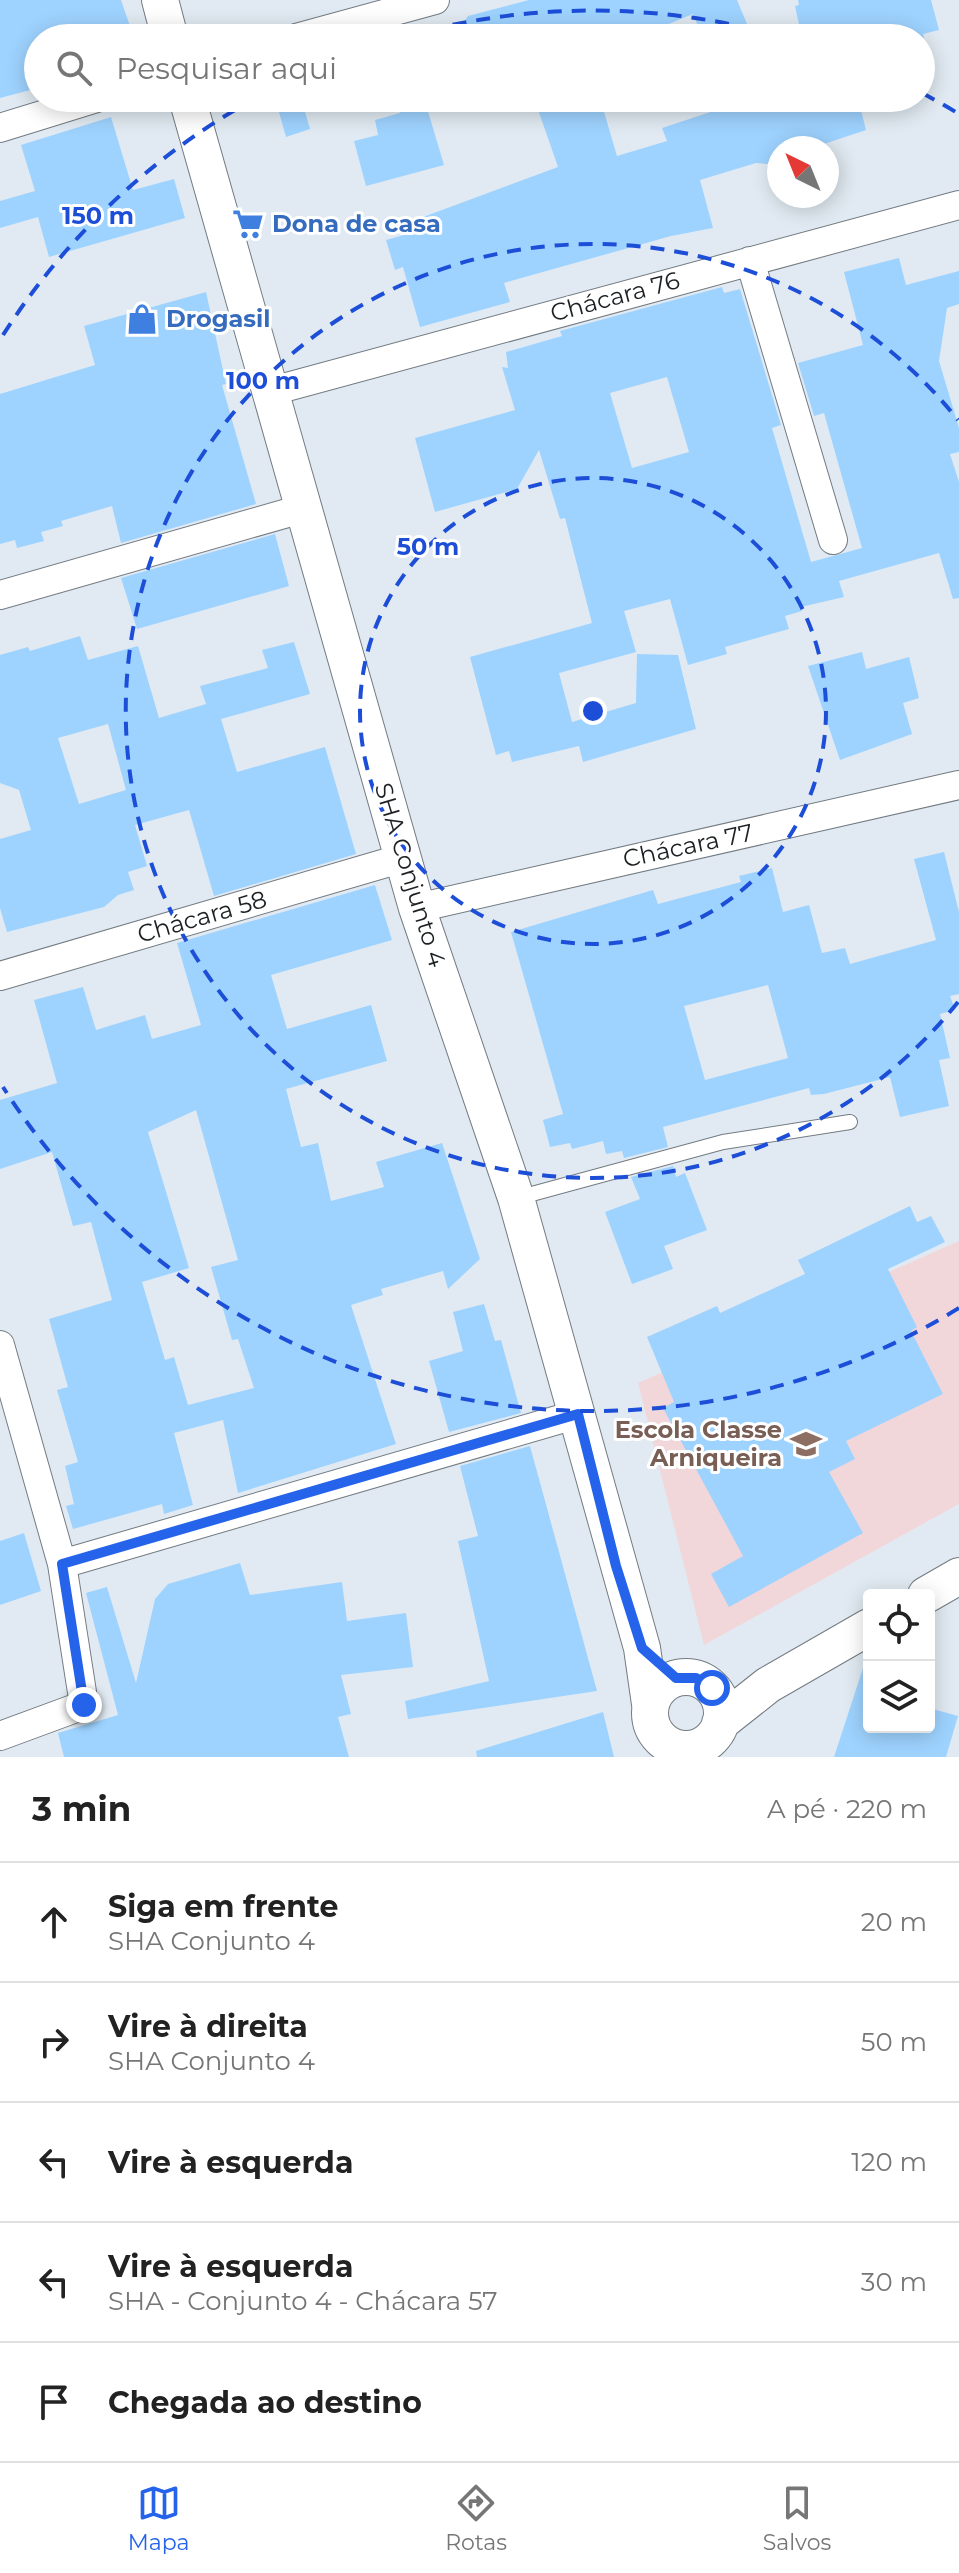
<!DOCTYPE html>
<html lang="pt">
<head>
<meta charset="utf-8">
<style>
	body { margin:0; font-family:Montserrat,sans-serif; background:#f6f6f6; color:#222 }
	.controls { position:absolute; right:24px; bottom:24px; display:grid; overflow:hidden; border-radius:8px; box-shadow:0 4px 20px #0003 }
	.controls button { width:72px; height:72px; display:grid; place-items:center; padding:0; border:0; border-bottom:2px solid #e0e0e0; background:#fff; color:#222; font:40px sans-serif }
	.compass { position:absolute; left:767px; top:136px; width:72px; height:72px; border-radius:50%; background:#fff; box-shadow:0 4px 20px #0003; rotate:317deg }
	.stop { position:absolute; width:24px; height:24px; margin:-18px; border:6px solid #2563eb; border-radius:50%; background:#fff }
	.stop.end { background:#2563eb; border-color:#fff; box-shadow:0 2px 8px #0008 }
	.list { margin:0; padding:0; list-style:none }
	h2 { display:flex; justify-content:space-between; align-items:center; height:104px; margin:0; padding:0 32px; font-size:34px }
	h2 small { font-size:26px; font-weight:400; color:#767676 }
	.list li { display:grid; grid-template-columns:52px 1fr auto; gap:24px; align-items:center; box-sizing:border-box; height:120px; padding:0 32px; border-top:2px solid #e0e0e0 }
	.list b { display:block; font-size:30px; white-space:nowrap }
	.list p { margin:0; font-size:26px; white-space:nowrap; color:#767676 }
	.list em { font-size:26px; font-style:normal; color:#767676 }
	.icon { flex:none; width:44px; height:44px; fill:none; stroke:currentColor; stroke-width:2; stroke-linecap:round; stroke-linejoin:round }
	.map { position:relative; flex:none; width:959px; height:1757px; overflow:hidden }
	.search { position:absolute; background:#fff; box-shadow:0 4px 20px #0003; left:24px; right:24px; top:24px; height:88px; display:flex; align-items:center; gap:20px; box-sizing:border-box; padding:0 28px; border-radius:44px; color:#767676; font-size:30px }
	.sheet { height:704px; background:#fff }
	nav { display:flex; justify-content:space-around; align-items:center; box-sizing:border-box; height:112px; border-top:2px solid #e0e0e0; background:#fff; font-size:22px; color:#767676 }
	nav a { display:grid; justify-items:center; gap:4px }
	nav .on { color:#2563eb }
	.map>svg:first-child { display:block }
</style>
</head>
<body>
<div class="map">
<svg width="959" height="1757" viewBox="0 0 959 1757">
	<rect width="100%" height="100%" fill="#e1eaf2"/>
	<path fill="#f2d7da" d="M959,1241V1504L704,1645L638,1383Z"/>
	<path fill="#9ed3ff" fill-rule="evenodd" d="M0,0H121L134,38H38V88L0,98Z
		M529,0H737L750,31L732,38H703L693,14L659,28L657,24L619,38H454L468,16Z
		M798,0H931L939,30L923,34L924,38H802L795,6L799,5Z
		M275,98H301L310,129L286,137Z
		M396,98H424L444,165L366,186L354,141L378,135L375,120L400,113Z
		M534,98H600L617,156L667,141L662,128L753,98H858L866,130L812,148H779V165L756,163L700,180L713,228L671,236L504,283L510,302L420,327L403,267L395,270L386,240L411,233L407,223L558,167Z
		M111,117L133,190L174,179L185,218L49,257L38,217L0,228V201L35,191L21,145Z
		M899,258L906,285L959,271V304L947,308L939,361L959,428V452L950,454L959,482V598L953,599L939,553L839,581L844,597L801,607L802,611L785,616L789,629L725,647L727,654L688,665L670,599L624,611L636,652L559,673L572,722L636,703L637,654L678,655L696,729L583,762L579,746L512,762L509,751L496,755L470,657L592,623L565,518L560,519L539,450L517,489L435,512L415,438L515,410L502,367L508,368L506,352L562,336L560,331L722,287L724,293L740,289L781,425L772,428L811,562L862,548L824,413L814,416L798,363L863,345L844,272ZM667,377L689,452L632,468L610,393Z
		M206,292L226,384L222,385L256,504L121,543L112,506L61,521L63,526L41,532L44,541L17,548L15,540L0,544V394L95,365L84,326Z
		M275,534L289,586L137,629L121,578Z
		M80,636L88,660L138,646L159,718L206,704L200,686L268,668L262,650L294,642L310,694L221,719L237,772L325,747L356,854L214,896L189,810L135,825L147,866L128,872L134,890L118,895L104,907L7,932L0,908V839L31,830L19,790L0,783V655L28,647L30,651ZM108,724L126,790L79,804L58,738Z
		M862,652L866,669L909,657L919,698L903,703L912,734L840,760L808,666Z
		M944,852L959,912V994L950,996L955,1010L940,1014L950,1058L939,1060L949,1106L900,1117L890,1077L824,1094L811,1095L809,1088L663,1127L668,1147L624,1158L622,1151L606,1154L603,1141L572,1149L570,1143L550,1147L543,1120L563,1114L511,932L653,890L658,904L741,882L739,876L772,868L783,912L809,905L822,953L845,948L850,964L936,940L914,859ZM768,985L788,1058L705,1080L684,1006Z
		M375,885L392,940L271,975L287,1029L371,1005L387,1061L286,1089L301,1147L318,1143L331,1201L384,1187L376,1162L442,1143L480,1259L448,1289L443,1271L381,1289L383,1295L351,1305L396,1444L238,1493L223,1420L174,1433L193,1505L164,1514L162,1504L73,1529L66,1506L74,1504L65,1466L78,1462L57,1390L68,1387L49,1319L112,1300L91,1222L73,1226L52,1152L0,1169V1100L57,1083L34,1000L83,987L96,1030L145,1015L152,1039L201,1025L177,943ZM196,1110L238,1260L211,1267L232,1340L238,1339L254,1388L188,1405L174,1357L165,1360L142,1282L189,1268L148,1132Z
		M673,1166L676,1177L685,1173L707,1230L664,1246L673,1269L632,1284L605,1212L640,1199L631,1177Z
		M910,1206L917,1222L931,1216L945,1242L888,1269L917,1327L911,1331L943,1394L846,1441L855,1459L829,1472L863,1533L729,1607L711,1574L743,1556L663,1408L674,1402L647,1337L717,1306L720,1313L805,1274L798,1260Z
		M484,1304L495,1341L501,1340L521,1413L449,1432L429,1361L463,1351L453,1312Z
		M530,1446L597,1691L408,1719L405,1701L489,1681L458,1541L478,1536L460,1466Z
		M24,1533L41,1591L0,1605V1541Z
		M240,1563L250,1595L342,1582L347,1621L406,1613L413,1667L341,1675L351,1714L338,1717L349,1757H64L58,1733L118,1715L86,1593L107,1587L136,1683L155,1599L168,1584Z
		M864,1665L869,1666V1727H929V1708L958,1716L946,1757H834Z
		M603,1712L614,1757H477L476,1751Z"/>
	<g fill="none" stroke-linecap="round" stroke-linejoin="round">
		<defs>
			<path id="service" d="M517,1198L723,1142L850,1122"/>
			<path id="minor" d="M296,38L435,0
				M0,128L97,98
				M750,261L833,540
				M272,391L959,205
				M0,595L305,508
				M417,908L959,785
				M0,976L403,858
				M0,1345L62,1564L578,1414
				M0,1736L84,1705L62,1564"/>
			<path id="tertiary" d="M160,0L170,38
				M187,98L417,908L516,1198L642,1648L650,1704
				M926,1595L959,1576
				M650 1713a36 36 0 1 1 72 0a36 36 0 1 1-72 0Z
				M720,1723L768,1685L869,1627"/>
		</defs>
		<use href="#service" stroke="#737b82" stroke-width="16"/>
		<use href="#minor" stroke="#737b82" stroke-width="30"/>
		<use href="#tertiary" stroke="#737b82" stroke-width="38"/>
		<use href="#service" stroke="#fff" stroke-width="14"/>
		<use href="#minor" stroke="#fff" stroke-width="28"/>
		<use href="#tertiary" stroke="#fff" stroke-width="36"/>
	</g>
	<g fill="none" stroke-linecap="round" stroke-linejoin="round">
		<path stroke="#2563eb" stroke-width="10" d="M84,1705L62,1564L578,1414L616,1566L642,1648L676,1678H696L712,1688"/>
	</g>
	<g fill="none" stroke="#1d4ed8" stroke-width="4" stroke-dasharray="14 10">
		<circle cx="593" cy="711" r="233"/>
		<path d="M958 1002A467 467 0 1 1 958 420"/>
		<path d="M959 1308A700 700 0 0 1 3 1087M3 335A700 700 0 0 1 254 99M406 36A700 700 0 0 1 780 36M922 93A700 700 0 0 1 959 114"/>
	</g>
	<defs>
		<symbol id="supermarket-bare" viewBox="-9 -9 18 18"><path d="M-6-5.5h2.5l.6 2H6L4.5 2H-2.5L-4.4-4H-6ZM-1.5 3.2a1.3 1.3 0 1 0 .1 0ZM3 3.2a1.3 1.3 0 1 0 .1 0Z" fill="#3f7fe0" stroke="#fff" stroke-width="2.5" paint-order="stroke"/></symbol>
		<symbol id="shop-bare" viewBox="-9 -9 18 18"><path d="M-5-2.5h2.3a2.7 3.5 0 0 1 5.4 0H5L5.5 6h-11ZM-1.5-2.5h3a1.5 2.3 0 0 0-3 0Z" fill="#3f7fe0" stroke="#fff" stroke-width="2.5" paint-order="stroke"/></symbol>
		<symbol id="school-bare" viewBox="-9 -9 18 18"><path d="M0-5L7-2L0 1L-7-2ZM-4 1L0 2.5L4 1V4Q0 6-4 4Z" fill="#8d6e63" stroke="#fff" stroke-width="2.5" paint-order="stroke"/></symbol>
	</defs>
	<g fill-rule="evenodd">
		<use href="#supermarket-bare" x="226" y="202" width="44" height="44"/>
		<use href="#shop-bare" x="120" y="297" width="44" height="44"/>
		<use href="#school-bare" x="784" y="1422" width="44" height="44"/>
	</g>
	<g text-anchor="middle" stroke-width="6" stroke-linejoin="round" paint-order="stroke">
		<g font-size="24" font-weight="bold" fill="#366cbe" stroke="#fff" text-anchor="start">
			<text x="272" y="232">Dona de casa</text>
			<text x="166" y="327">Drogasil</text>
		</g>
		<g font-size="24" fill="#1c2022" stroke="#fff">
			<text transform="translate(615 297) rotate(-15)" y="8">Chácara 76</text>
			<text transform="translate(688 846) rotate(-12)" y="8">Chácara 77</text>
			<text transform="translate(410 875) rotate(73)" y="8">SHA Conjunto 4</text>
			<text transform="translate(202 917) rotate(-16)" y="8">Chácara 58</text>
		</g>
		<g font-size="24" font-weight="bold" fill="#785e54" stroke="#fff" text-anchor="end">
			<text x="782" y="1438">Escola Classe<tspan x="782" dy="28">Arniqueira</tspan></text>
		</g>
	</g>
	<circle cx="593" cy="711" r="12" fill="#1d4ed8" stroke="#fff" stroke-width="4"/>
	<g font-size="24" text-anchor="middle" font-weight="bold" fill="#1d4ed8" stroke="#fff" stroke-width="6" stroke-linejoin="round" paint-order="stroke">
		<text x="98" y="224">150 m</text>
		<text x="263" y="389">100 m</text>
		<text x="428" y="555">50 m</text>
	</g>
</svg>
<div class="controls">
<button><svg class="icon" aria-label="locate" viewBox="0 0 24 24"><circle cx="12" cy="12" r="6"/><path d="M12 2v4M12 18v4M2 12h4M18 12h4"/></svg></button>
<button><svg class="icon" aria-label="layers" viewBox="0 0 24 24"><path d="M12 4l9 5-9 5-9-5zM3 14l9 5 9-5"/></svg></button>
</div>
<svg class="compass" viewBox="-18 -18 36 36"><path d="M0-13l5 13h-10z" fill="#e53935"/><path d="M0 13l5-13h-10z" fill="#767676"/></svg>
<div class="stop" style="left:712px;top:1688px"></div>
<div class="stop end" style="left:84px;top:1705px"></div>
<div class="search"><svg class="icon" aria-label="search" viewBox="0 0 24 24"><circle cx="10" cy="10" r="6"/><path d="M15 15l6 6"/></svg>Pesquisar aqui</div>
</div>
<section class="sheet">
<h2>3 min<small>A pé · 220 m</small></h2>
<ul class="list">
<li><svg class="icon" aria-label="ahead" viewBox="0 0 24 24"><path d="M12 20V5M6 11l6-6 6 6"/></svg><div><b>Siga em frente</b><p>SHA Conjunto 4</p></div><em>20 m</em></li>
<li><svg class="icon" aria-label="right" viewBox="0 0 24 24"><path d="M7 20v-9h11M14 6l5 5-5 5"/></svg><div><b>Vire à direita</b><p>SHA Conjunto 4</p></div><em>50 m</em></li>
<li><svg class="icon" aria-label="left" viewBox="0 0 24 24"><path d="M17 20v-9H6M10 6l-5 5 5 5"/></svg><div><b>Vire à esquerda</b></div><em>120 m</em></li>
<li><svg class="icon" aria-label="left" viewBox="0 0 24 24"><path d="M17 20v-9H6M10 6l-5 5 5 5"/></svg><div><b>Vire à esquerda</b><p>SHA - Conjunto 4 - Chácara 57</p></div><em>30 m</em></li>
<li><svg class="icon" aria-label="arrive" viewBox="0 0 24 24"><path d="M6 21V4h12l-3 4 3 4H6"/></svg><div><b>Chegada ao destino</b></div></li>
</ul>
</section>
<nav>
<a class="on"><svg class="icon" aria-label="map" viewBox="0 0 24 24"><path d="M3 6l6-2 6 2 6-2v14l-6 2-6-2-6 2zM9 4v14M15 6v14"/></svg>Mapa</a>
<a><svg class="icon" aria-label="directions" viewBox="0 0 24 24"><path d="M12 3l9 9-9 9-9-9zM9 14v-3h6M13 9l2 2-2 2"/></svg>Rotas</a>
<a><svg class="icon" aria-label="saved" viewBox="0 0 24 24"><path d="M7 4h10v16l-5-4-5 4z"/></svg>Salvos</a>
</nav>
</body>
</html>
